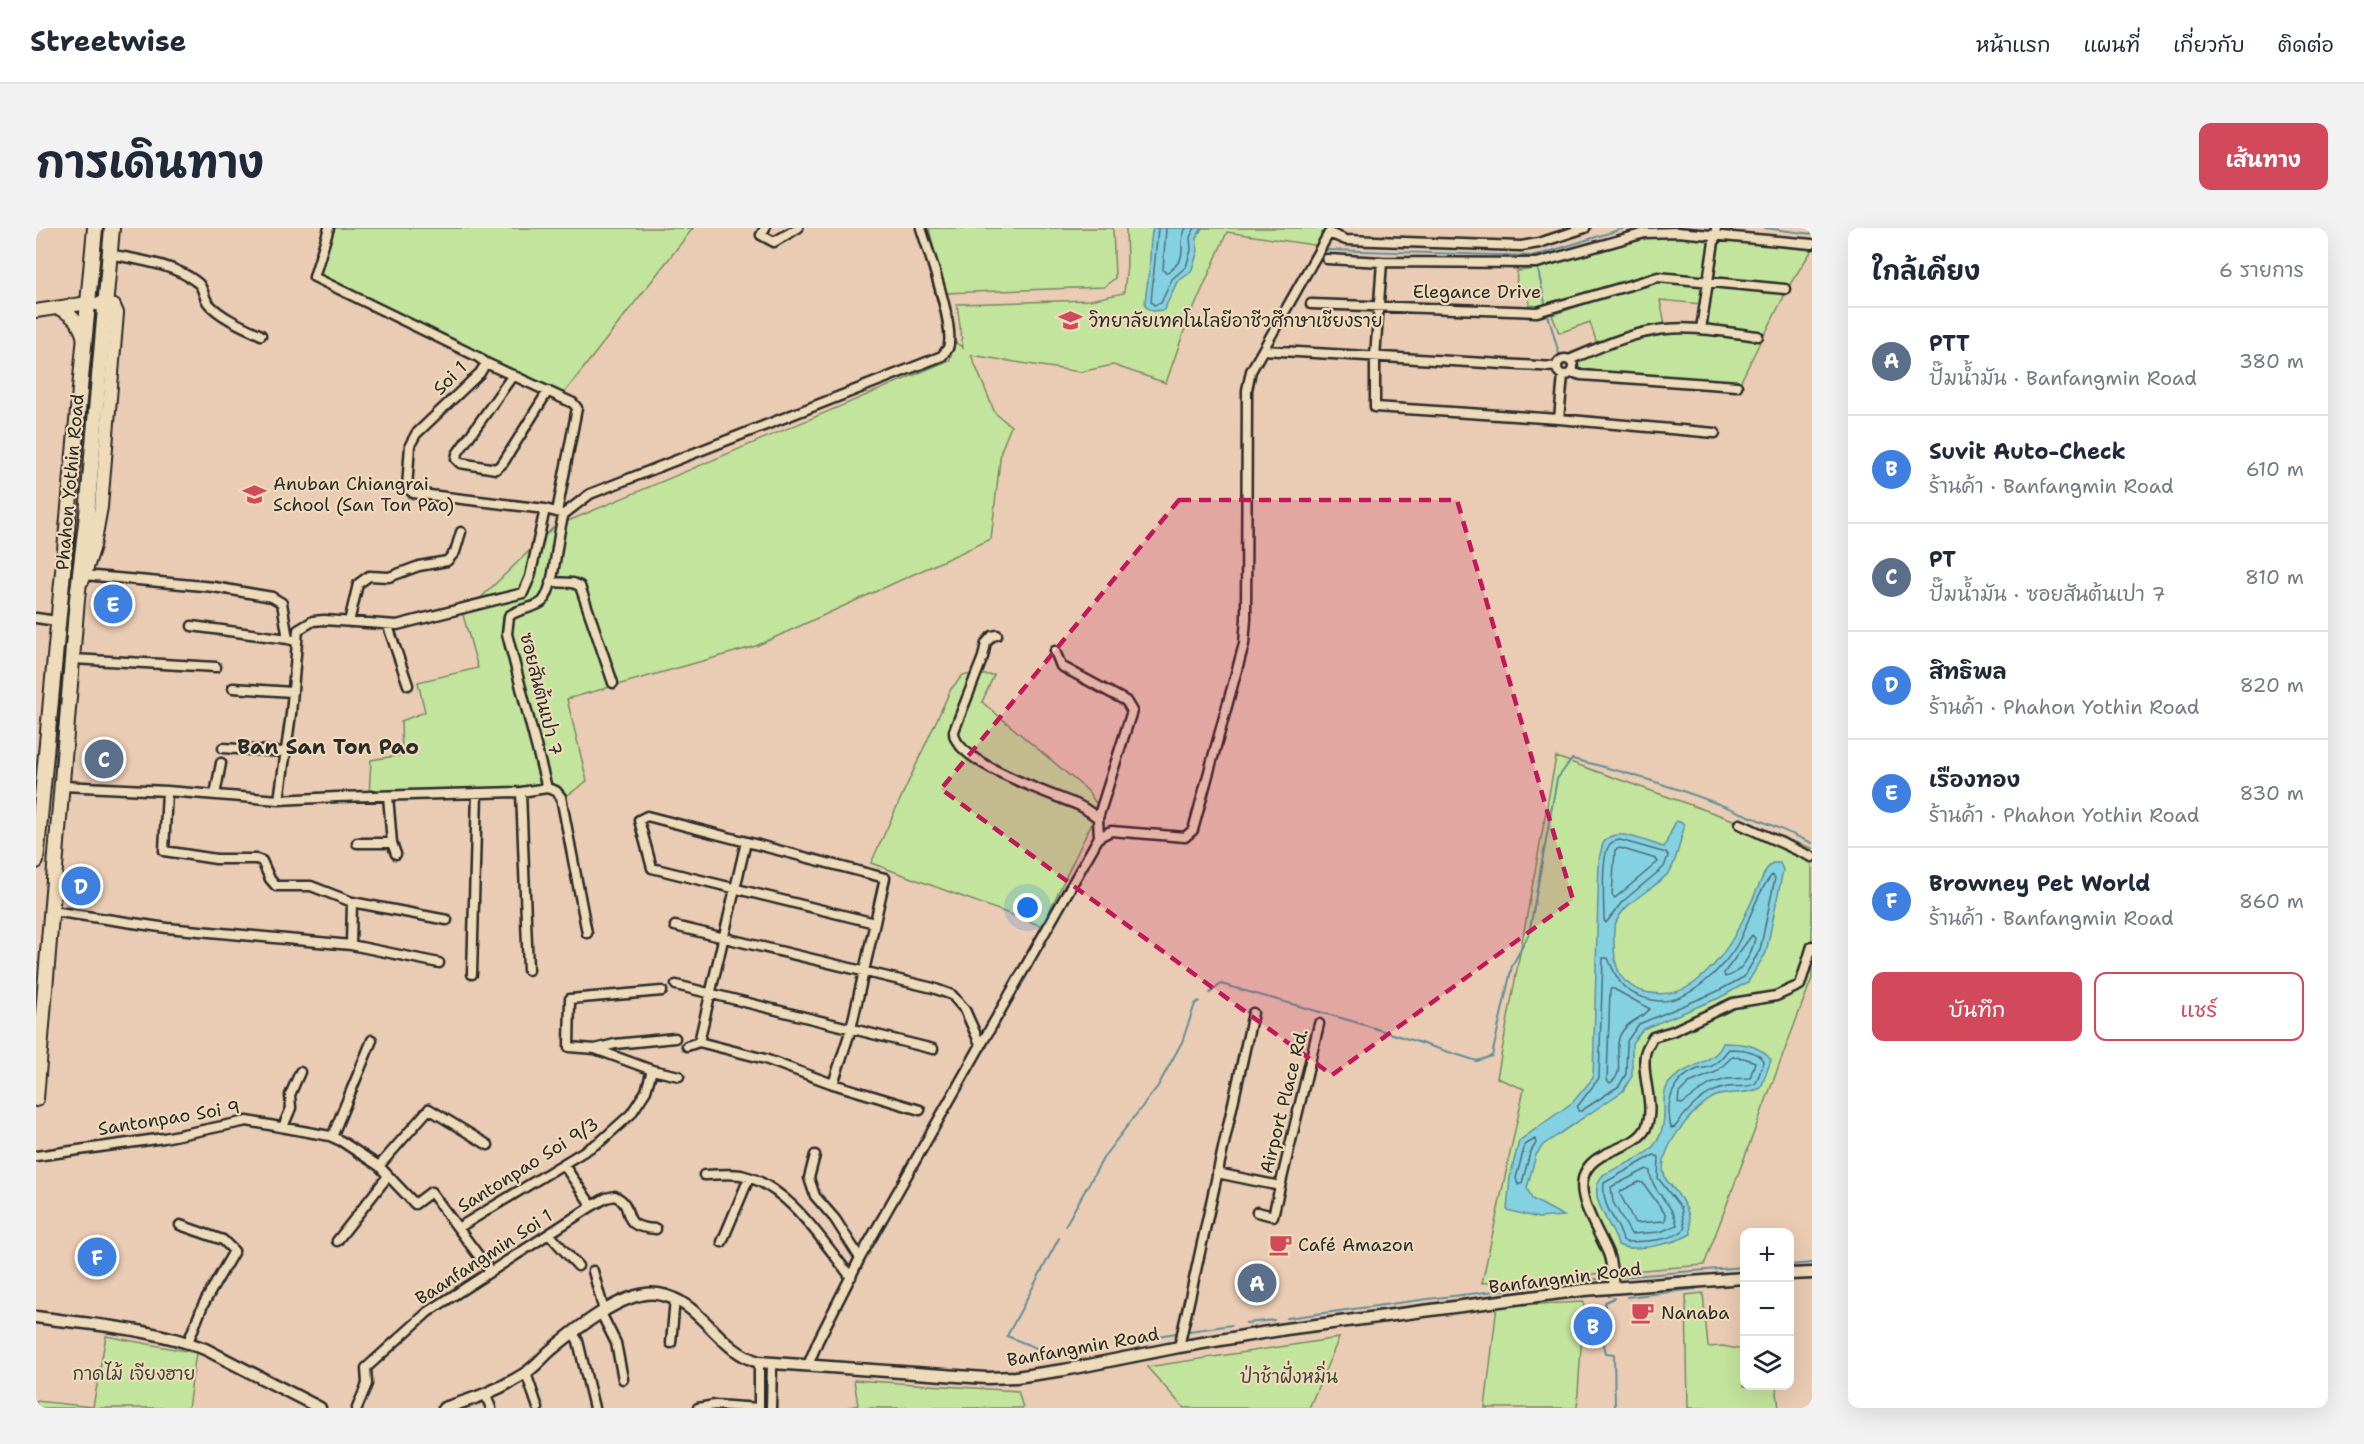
<!DOCTYPE html>
<html lang="th">
<head>
<meta charset="utf-8">
<style>
	body { margin:0; font-family:"Shantell Sans","Playpen Sans Thai",sans-serif; background:#f2f2f3; color:#1f2937 }
	.controls { position:absolute; right:18px; bottom:18px; display:grid; overflow:hidden; border-radius:12px; box-shadow:0 6px 24px #0002 }
	.controls button { width:54px; height:54px; display:grid; place-items:center; padding:0; border:0; border-bottom:2px solid #e0e1e3; background:#fff; color:#1f2937; font:30px sans-serif }
	.you { position:absolute; left:992px; top:680px; width:21px; height:21px; margin:-15px; border:4px solid #fff; border-radius:50%; background:#1a73e8; box-shadow:0 0 0 9px #1a73e833 }
	.badge { display:grid; place-items:center; width:39px; height:39px; border-radius:50%; background:#d1495b; color:#fff; font-size:20px; font-weight:700 }
	.pin { position:absolute; translate:-50% -50%; border:3px solid #fff; box-shadow:0 2px 6px #0006 }
	.list { margin:0; padding:0; list-style:none }
	h2 { display:flex; justify-content:space-between; align-items:center; height:78px; margin:0; padding:0 24px; font-size:26px }
	h2 small { font-size:20px; font-weight:400; color:#747a83 }
	.list li { display:grid; grid-template-columns:39px 1fr auto; gap:18px; align-items:center; box-sizing:border-box; height:108px; padding:0 24px; border-top:2px solid #e0e1e3 }
	.list b { display:block; font-size:22px; white-space:nowrap }
	.list p { margin:0; font-size:20px; white-space:nowrap; color:#747a83 }
	.list em { font-size:20px; font-style:normal; color:#747a83 }
	.actions { display:flex; gap:12px; padding:18px 24px }
	.actions a { flex:1; padding:14px 0; border:2px solid #d1495b; border-radius:12px; text-align:center; font-size:21px; color:#d1495b }
	.actions .main { background:#d1495b; color:#fff }
	.icon { flex:none; width:33px; height:33px; fill:none; stroke:currentColor; stroke-width:2; stroke-linecap:round; stroke-linejoin:round }
	.map { position:relative; flex:none; width:1776px; height:1180px; overflow:hidden; border-radius:12px }
	header { display:flex; align-items:center; gap:36px; box-sizing:border-box; height:84px; padding:0 30px; background:#fff; border-bottom:2px solid #e0e1e3 }
	header strong { font-size:28px }
	nav { display:flex; gap:33px; margin-inline-start:auto; font-size:21px }
	.intro { display:flex; align-items:center; justify-content:space-between; box-sizing:border-box; height:144px; padding:0 36px }
	h1 { margin:0; font-size:42px }
	.button { padding:15px 27px; border-radius:12px; background:#d1495b; color:#fff; font-size:21px; font-weight:700 }
	main { display:flex; gap:36px; padding:0 36px }
	aside { flex:1; background:#fff; border-radius:12px; box-shadow:0 6px 24px #0002 }
	.map>svg:first-child { display:block }
</style>
</head>
<body>
<header>
<strong>Streetwise</strong>
<nav><a>หน้าแรก</a><a>แผนที่</a><a>เกี่ยวกับ</a><a>ติดต่อ</a></nav>
</header>
<div class="intro"><h1>การเดินทาง</h1><a class="button">เส้นทาง</a></div>
<main>
<div class="map">
<svg width="1776" height="1180" viewBox="0 0 1776 1180">
	<rect width="100%" height="100%" fill="#eacbb3"/>
	<filter id="ink" filterUnits="userSpaceOnUse"><feTurbulence type="fractalNoise" baseFrequency=".0167" numOctaves="2"/><feDisplacementMap in="SourceGraphic" scale="12" xChannelSelector="R" yChannelSelector="G"/><feConvolveMatrix kernelMatrix="1 2 1 2 8 2 1 2 1" color-interpolation-filters="sRGB"/></filter>
	<g filter="url(#ink)">
		<path fill="#c3e49c" stroke="#778864" stroke-width="1.5" d="M293,0H657L525,169L278,49Z
			M893,0H1077L1079,50L1068,59L908,65Z
			M1090,0H1299L1284,18L1191,4L1148,103L1130,155L1077,137L1044,144L935,127L959,185L975,198L965,223L955,311L720,418L531,471L551,553L532,567L511,560L333,568L335,532L366,527L365,493L389,484L382,454L442,440L427,387L518,299L914,132L919,114L927,120L921,76L1054,72L1088,65L1091,37Z
			M1629,7L1676,9L1670,50L1622,46L1513,78L1494,81L1493,63H1480L1481,43C1505,41 1513,38 1535,30C1565,20 1598,11 1629,7Z
			M1684,10L1776,21V22L1753,58L1678,50Z
			M1624,53L1668,57L1665,76L1624,72L1629,96L1561,116L1554,94L1523,105L1516,87L1572,68Z
			M1675,58L1749,66L1729,106L1671,99Z
			M1645,104L1725,112L1704,155L1543,142L1540,135C1571,116 1610,110 1645,104Z
			M927,447H958L946,474L1052,563L1063,580L1006,698L835,635L915,461Z
			M1520,529L1776,620V750L1668,1037L1446,1055L1488,861L1461,850Z
			M1667,1065L1672,1119L1687,1118L1707,1122L1708,1158H1740L1743,1180H1652L1650,1067Z
			M1548,1074L1541,1180H1449L1461,1078Z
			M70,1108L160,1125L152,1180H0V1173L57,1179Z
			M1303,1110L1273,1180H1148L1111,1139Z
			M818,1152L982,1163L987,1180H809L822,1177Z"/>
		<path fill="#84d1e2" stroke="#608f99" stroke-width="1.5" d="M1117,0H1166L1160,10L1162,23L1155,44L1141,54L1128,82L1116,83L1109,78C1109,66 1112,56 1113,44C1115,29 1113,14 1117,0Z
			M1640,593L1647,595L1648,599C1645,611 1640,634 1634,643C1620,662 1588,671 1579,697C1577,702 1578,709 1578,715C1578,727 1580,744 1589,753C1607,770 1638,769 1657,756C1695,729 1711,682 1730,642L1736,635H1744L1747,642L1730,725L1712,754L1683,770L1607,801L1596,815V848L1587,863L1507,917L1500,927L1491,960L1496,971L1528,988L1502,990L1471,982L1474,949L1483,913L1537,874L1557,850L1563,633C1564,627 1565,619 1568,614C1580,597 1612,615 1628,619Z
			M1687,815C1706,815 1723,816 1735,832L1725,860C1710,867 1695,863 1680,868C1659,877 1618,925 1629,949C1630,953 1635,957 1637,960C1649,975 1655,986 1655,1006C1639,1015 1599,1025 1582,1017C1577,996 1548,968 1567,947C1600,929 1629,927 1628,882C1628,873 1627,863 1633,855C1649,836 1680,836 1687,815Z"/>
		<g fill="none" stroke-linecap="round" stroke-linejoin="round">
			<path stroke="#4f6d74" stroke-width="1.5" d="M1122,0L1115,74L1118,77L1125,75L1136,51L1150,39L1155,22L1154,9L1159,0
				M1130,0L1127,42L1130,45C1157,28 1139,20 1150,0
				M1584,612L1630,625L1632,628L1628,639L1586,674L1570,695L1568,692C1568,675 1565,634 1572,619C1574,614 1579,613 1584,612Z
				M1584,620L1620,631L1622,634L1579,670L1576,667L1579,622Z
				M1736,647L1739,650L1724,722L1708,749L1680,764L1603,796L1591,813L1590,846L1583,858L1545,883H1542L1541,879L1563,850L1567,730H1572C1583,757 1588,765 1616,772C1649,780 1690,739 1703,713C1713,693 1722,663 1736,647Z
				M1716,707L1719,710C1716,726 1705,746 1689,749L1688,745Z
				M1574,761H1578L1614,781C1606,791 1589,793 1583,810C1578,825 1590,846 1574,855L1571,852Z
				M1693,821C1706,821 1721,822 1728,834L1720,855C1711,861 1702,857 1692,859C1668,863 1652,881 1639,899L1635,900C1629,874 1636,851 1662,841C1667,840 1672,840 1676,838C1682,834 1689,826 1693,821Z
				M1696,829L1708,830L1719,834L1714,850L1691,851L1674,856L1646,876L1642,875L1643,865L1653,855L1680,844Z
				M1499,911L1500,915L1494,925L1486,955L1482,957L1480,950L1489,917Z
				M1618,927L1623,929L1622,950L1645,980L1649,1001C1634,1014 1609,1013 1590,1014L1587,1012C1581,989 1565,981 1568,955Z
				M1611,941L1614,943C1615,964 1638,976 1641,997L1624,1004L1595,1006L1577,974L1575,959Z
				M1603,954L1607,955L1630,987L1629,993L1599,995L1584,966L1585,963Z"/>
			<path stroke="#608f99" stroke-width="2" d="M1729,0L1776,6
				M1291,22L1499,28L1589,0
				M1502,42L1509,75
				M1512,87L1523,126
				M1174,765L1185,756L1319,794L1441,833L1456,828L1476,738L1493,706L1521,551L1536,531C1619,550 1699,580 1776,615
				M1029,998L1069,927L1122,858L1146,814L1159,776L1163,773
				M1023,1010L971,1108L1010,1124L1066,1117
				M1754,1037L1776,1035
				M1583,1049L1708,1039
				M1591,1069L1660,1061
				M1578,1070L1569,1074L1568,1117L1570,1125L1578,1126L1579,1180
				M1251,1090L1392,1071L1570,1050
				M1210,1095L1238,1092
				M1153,1103L1196,1097
				M1079,1115L1140,1105"/>
			<defs>
				<path id="minor" d="M293,0L278,49L442,129L450,135L444,145L380,206L374,217L371,260L377,265L509,281L528,286
					M729,0L725,7L738,14L762,0
					M73,26C102,32 139,36 162,55C168,60 167,70 173,76C186,90 208,99 225,107
					M1291,31L1346,34L1501,35L1609,5L1641,4L1776,16
					M1346,34L1339,129V179L1523,191L1679,205
					M1275,76L1501,84L1622,49L1749,61
					M1665,101L1680,0
					M1227,122L1520,139
					M1521 139a8 8 0 1 1 16 0a8 8 0 1 1-16 0Z
					M1533,132C1559,121 1588,108 1616,103C1649,96 1689,104 1722,108
					M450,135L537,175L541,180L521,284
					M1535,144L1545,147L1701,158
					M477,147L421,226L420,231L424,235L460,241L467,235L512,163
					M1523,191L1527,147
					M48,347L178,359L236,369L246,375L252,411L260,413
					M514,354L537,355L544,358L577,455
					M0,390L21,393
					M313,394L322,356L333,348L353,349L383,338L411,333L419,324L425,304
					M156,398L252,411
					M352,398L372,457
					M961,407L956,408L950,415L947,429L918,503C915,533 1018,567 1042,577C1049,580 1055,585 1062,590
					M1019,423L1025,438L1090,473L1096,483L1062,590L1063,609
					M37,431L180,439
					M197,460L256,464
					M187,520L248,524
					M27,558L131,563L243,572L301,569L485,564L511,560L471,406L473,388C485,379 499,381 507,373C520,357 520,307 528,286L554,266L906,128C908,125 910,123 912,120C920,100 892,23 885,0
					M511,560L520,563L525,569L551,705
					M131,563L128,623L180,631H220L226,633L234,651L240,658H275L316,674L411,692
					M485,564L492,742
					M179,567L185,535
					M352,568L356,615L360,626
					M243,572L255,486L262,402L277,393L288,392L361,397L487,365L494,349L509,281
					M1704,596L1776,629
					M321,615H356
					M16,683L131,700L315,717L403,735
					M639,698L897,760L916,767L929,782L945,818
					M315,717L316,674
					M436,746L441,565
					M640,757L897,821
					M626,763L534,771L533,819L559,821L616,842L643,848
					M663,814L710,614
					M651,818L663,814L729,831L797,856L884,882
					M559,821L579,816L639,810
					M797,856L815,801L849,650L611,588L603,592L616,640L839,695
					M247,899L255,880L254,867L264,844
					M296,909L336,812
					M779,927L773,950L779,968L799,991L824,1030
					M0,928L128,910L211,893L294,908L305,913L343,938L379,976L395,964L454,1043
					M527,936L556,978
					M343,938L393,881L452,917
					M1181,945L1244,958
					M668,947C680,947 693,945 705,947C752,957 786,1013 815,1049
					M1221,984L1237,988L1283,796
					M144,997L187,1012L198,1023L167,1077L152,1114
					M422,1000L565,913L595,886L610,863L616,842
					M514,1007L542,1038
					M301,1013L352,948
					M686,1014L713,950
					M557,1043L568,1083
					M1578,1059C1576,1047 1576,1033 1571,1023C1559,995 1526,951 1564,929C1578,920 1602,916 1610,900C1620,877 1605,850 1609,826C1610,821 1614,814 1617,809L1637,803L1697,775L1740,768L1764,757L1776,718
					M565,1085L580,1115L587,1151
					M537,1105L542,1113L558,1180
					M635,1115L639,1071
					M1143,1119L1217,785
					M723,1134V1180
					M772,1137L782,1113L824,1030L1063,609L1075,603L1149,609L1157,602L1208,416L1210,391L1211,162L1215,143L1293,5L1310,12L1485,18L1503,15L1549,0
					M490,1145L502,1180
					M450,1168L455,1180
					M321,1180L331,1156L330,1140L392,1084L556,978L570,970L579,968C602,979 579,999 620,1001
					M662,1180L679,1177L723,1180
					M735,1180L736,1135"/>
				<path id="tertiary" d="M1754,1046L1776,1045
					M0,1089C56,1097 116,1100 169,1121L284,1180
					M408,1180C438,1171 461,1163 488,1146C498,1140 506,1130 515,1122C539,1102 589,1061 622,1066C665,1072 682,1123 723,1134L950,1150L980,1149L1028,1142L1143,1119L1250,1101L1548,1062L1708,1050"/>
				<path id="secondary" d="M22,80C37,87 44,95 48,111
					M0,83L52,75L78,78L81,85L65,279L58,318L47,352"/>
				<path id="primary" d="M0,633L59,0
					M0,871L41,371L51,286L76,0"/>
			</defs>
			<use href="#minor" stroke="#2b2b2b" stroke-width="13"/>
			<use href="#tertiary" stroke="#2b2b2b" stroke-width="15"/>
			<use href="#secondary" stroke="#2b2b2b" stroke-width="16"/>
			<use href="#primary" stroke="#2b2b2b" stroke-width="18"/>
			<use href="#minor" stroke="#eedbb9" stroke-width="8"/>
			<use href="#tertiary" stroke="#eedbb9" stroke-width="10"/>
			<use href="#secondary" stroke="#eedbb9" stroke-width="12"/>
			<use href="#primary" stroke="#eedbb9" stroke-width="14"/>
		</g>
	</g>
	<path fill="#c2185b" fill-opacity="0.2" stroke="#c2185b" stroke-width="4.5" stroke-dasharray="12 8" stroke-linejoin="round" d="M1143,272H1421L1537,672L1296,847L905,561Z"/>
	<defs>
		<symbol id="university-bare" viewBox="-9 -9 18 18"><path d="M0-5L7-2L0 1L-7-2ZM-4 1L0 2.5L4 1V4Q0 6-4 4Z" fill="#d1495b" stroke="#eedbb9" stroke-width="2.5" paint-order="stroke"/></symbol>
		<symbol id="school-bare" viewBox="-9 -9 18 18"><path d="M0-5L7-2L0 1L-7-2ZM-4 1L0 2.5L4 1V4Q0 6-4 4Z" fill="#d1495b" stroke="#eedbb9" stroke-width="2.5" paint-order="stroke"/></symbol>
		<symbol id="cafe-bare" viewBox="-9 -9 18 18"><path d="M-5.5-4.5H6V0H3Q3 3.5 0 3.5H-2.5Q-5.5 3.5-5.5 0ZM3-3.2v2h1.7v-2ZM-6 4.5H4V6H-6Z" fill="#d1495b" stroke="#eedbb9" stroke-width="2.5" paint-order="stroke"/></symbol>
	</defs>
	<g fill-rule="evenodd">
		<use href="#university-bare" x="1018" y="76" width="33" height="33"/>
		<use href="#school-bare" x="202" y="250" width="33" height="33"/>
		<use href="#cafe-bare" x="1228" y="1000" width="33" height="33"/>
		<use href="#cafe-bare" x="1590" y="1068" width="33" height="33"/>
	</g>
	<g text-anchor="middle" stroke-width="4.5" stroke-linejoin="round" paint-order="stroke">
		<g font-size="18" fill="#2b2b2b" stroke="#eedbb9">
			<text x="1441" y="70">Elegance Drive</text>
			<text transform="translate(414 150) rotate(-45)" y="6">Soi 1</text>
			<text transform="translate(34 254) rotate(-85)" y="6">Phahon Yothin Road</text>
			<text transform="translate(505 466) rotate(76)" y="6">ซอยสันต้นเปา 7</text>
			<text transform="translate(1248 873) rotate(-76)" y="6">Airport Place Rd.</text>
			<text transform="translate(133 890) rotate(-9)" y="6">Santonpao Soi 9</text>
			<text transform="translate(492 937) rotate(-32)" y="6">Santonpao Soi 9/3</text>
			<text transform="translate(448 1029) rotate(-33)" y="6">Baanfangmin Soi 1</text>
			<text transform="translate(1529 1050) rotate(-7)" y="6">Banfangmin Road</text>
			<text transform="translate(1047 1119) rotate(-10)" y="6">Banfangmin Road</text>
		</g>
		<g font-size="18" fill="#2b2b2b" stroke="#eedbb9" text-anchor="start">
			<text x="1053" y="99">วิทยาลัยเทคโนโลยีอาชีวศึกษาเชียงราย</text>
			<text x="237" y="262">Anuban Chiangrai<tspan x="237" dy="21">School (San Ton Pao)</tspan></text>
			<text x="1262" y="1023">Café Amazon</text>
			<text x="1625" y="1091">Nanaba</text>
		</g>
		<g font-size="18" fill="#42473c" stroke="#eedbb9">
			<text x="98" y="1152">กาดไม้ เจียงฮาย</text>
			<text x="1253" y="1155">ป่าช้าฝั่งหมิ่น</text>
		</g>
		<g font-size="21" font-weight="bold" fill="#2b2b2b" stroke="#eedbb9">
			<text x="292" y="526">Ban San Ton Pao</text>
		</g>
	</g>
</svg>
<div class="controls">
<button>+</button>
<button>−</button>
<button><svg class="icon" aria-label="layers" viewBox="0 0 24 24"><path d="M12 4l9 5-9 5-9-5zM3 14l9 5 9-5"/></svg></button>
</div>
<div class="you"></div>
<div class="pin badge" style="left:1221px;top:1055px;background:#5c6f8a">A</div>
<div class="pin badge" style="left:1557px;top:1098px;background:#3f7fe0">B</div>
<div class="pin badge" style="left:68px;top:531px;background:#5c6f8a">C</div>
<div class="pin badge" style="left:45px;top:658px;background:#3f7fe0">D</div>
<div class="pin badge" style="left:77px;top:376px;background:#3f7fe0">E</div>
<div class="pin badge" style="left:61px;top:1029px;background:#3f7fe0">F</div>
</div>
<aside>
<h2>ใกล้เคียง<small>6 รายการ</small></h2>
<ul class="list">
<li><span class="badge" style="background:#5c6f8a">A</span><div><b>PTT</b><p>ปั๊มน้ำมัน · Banfangmin Road</p></div><em>380 m</em></li>
<li><span class="badge" style="background:#3f7fe0">B</span><div><b>Suvit Auto-Check</b><p>ร้านค้า · Banfangmin Road</p></div><em>610 m</em></li>
<li><span class="badge" style="background:#5c6f8a">C</span><div><b>PT</b><p>ปั๊มน้ำมัน · ซอยสันต้นเปา 7</p></div><em>810 m</em></li>
<li><span class="badge" style="background:#3f7fe0">D</span><div><b>สิทธิพล</b><p>ร้านค้า · Phahon Yothin Road</p></div><em>820 m</em></li>
<li><span class="badge" style="background:#3f7fe0">E</span><div><b>เรืองทอง</b><p>ร้านค้า · Phahon Yothin Road</p></div><em>830 m</em></li>
<li><span class="badge" style="background:#3f7fe0">F</span><div><b>Browney Pet World</b><p>ร้านค้า · Banfangmin Road</p></div><em>860 m</em></li>
</ul>
<div class="actions"><a class="main">บันทึก</a><a>แชร์</a></div>
</aside>
</main>
</body>
</html>
